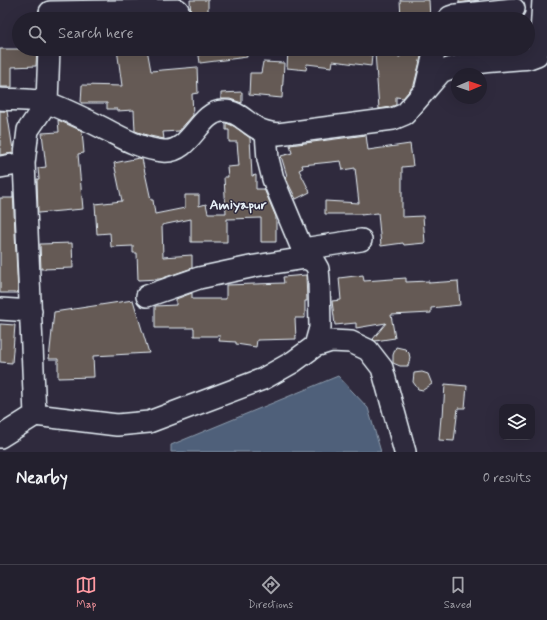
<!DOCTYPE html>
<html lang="en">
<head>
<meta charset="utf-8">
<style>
	body { margin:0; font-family:Mynerve,sans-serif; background:#2b2836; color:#f1f3f6 }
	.controls { position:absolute; right:12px; bottom:12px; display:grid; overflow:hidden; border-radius:8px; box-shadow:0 4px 16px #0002 }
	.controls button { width:36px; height:36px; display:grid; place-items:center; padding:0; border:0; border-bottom:1px solid #403e4a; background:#23202e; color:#f1f3f6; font:20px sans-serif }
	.compass { position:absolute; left:451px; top:68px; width:36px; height:36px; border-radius:50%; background:#23202e; box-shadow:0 4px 16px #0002; rotate:88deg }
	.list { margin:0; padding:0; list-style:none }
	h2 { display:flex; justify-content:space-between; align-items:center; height:52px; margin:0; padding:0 16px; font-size:17px }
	h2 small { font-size:13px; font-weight:400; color:#a3a3aa }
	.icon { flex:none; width:22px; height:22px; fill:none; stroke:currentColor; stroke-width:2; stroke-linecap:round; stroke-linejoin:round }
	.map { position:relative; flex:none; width:547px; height:452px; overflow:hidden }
	.search { position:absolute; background:#23202e; box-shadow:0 4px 16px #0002; left:12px; right:12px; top:12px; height:44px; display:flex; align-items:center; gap:10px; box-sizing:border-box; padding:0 14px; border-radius:22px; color:#a3a3aa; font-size:15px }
	.sheet { height:112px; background:#23202e }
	nav { display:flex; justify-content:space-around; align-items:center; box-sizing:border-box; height:56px; border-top:1px solid #403e4a; background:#23202e; font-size:11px; color:#a3a3aa }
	nav a { display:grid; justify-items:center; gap:2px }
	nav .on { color:#ff9aa2 }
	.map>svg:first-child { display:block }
</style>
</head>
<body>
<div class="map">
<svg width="547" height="452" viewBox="0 0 547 452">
	<rect width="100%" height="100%" fill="#2f2a3d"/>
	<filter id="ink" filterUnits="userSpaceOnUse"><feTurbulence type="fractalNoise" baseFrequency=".025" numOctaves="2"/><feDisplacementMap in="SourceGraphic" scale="8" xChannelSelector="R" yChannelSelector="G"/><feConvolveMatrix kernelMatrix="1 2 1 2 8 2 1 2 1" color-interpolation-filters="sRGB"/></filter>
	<g filter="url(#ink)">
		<path fill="#4f617a" stroke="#8c9bac" d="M338,376L368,408L381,452H171V445Z"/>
		<path fill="#655a55" stroke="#e8f1f8" d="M190,0H208V17H191Z
			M400,0H429L430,19H401Z
			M459,0H479L459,3Z
			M0,49H37L36,66L12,67V87H0Z
			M117,49H147L151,71L197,67L198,93L192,94L193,115L179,131L163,132L164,139L150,136L135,131L134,110L117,111V109H107V103H81L82,85L122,86Z
			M198,49H247V57L200,63Z
			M288,49H328L348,52V49H364V54L372,55L371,66L333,61L332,67L307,64L306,70L287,68Z
			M402,49H423L414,85L403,98L396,97V105L390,107L379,109L375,52L400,57Z
			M447,49H476V51L445,58Z
			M263,62L284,63L282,98L249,95L250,73H261Z
			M242,92V103L230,99H221V93Z
			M0,111H7L13,150V153L0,155Z
			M58,120L82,131L84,153L78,154L83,209L38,213L37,179H39L38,168L46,167L42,133L59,132Z
			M226,123L234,126L250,138L252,176L256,175V189H264L276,217V242H261V218L227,219V242H191V219L162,225L163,257L192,255V268L160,279L138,280L137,253H133V246L111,247L110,233L97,234L95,204L122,201L114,163L139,158L142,159L151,200H153L155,214L185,208V195H199V206L206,204L208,213H226L224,177H228L227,167L239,166L237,142H229V130H226Z
			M366,135L368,150L410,144L413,166L402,167V217L423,216L425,243L404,245L403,243L381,246L378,213L361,215V214H325V201L359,203L355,168L343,170L341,161L302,165L303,168L299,170L310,192L296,199L285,177L287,176L281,156L292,153L290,145Z
			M13,192L18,293H0V198H13Z
			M72,243L73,268L41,269L40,244Z
			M306,275L307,301H305V318H295L296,339L257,340L256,347L236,344V342L219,341L220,336H194V328H155V306L176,305V299L192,293V299H226V285L284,283L283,277Z
			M363,275L364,281L406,278V282L429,281V283L458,281L460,305L431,308V313L391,315L395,338L375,341L373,339L386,323L356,328V323L335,325L332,301L341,300L339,278Z
			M133,300L149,353L93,356L94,377L58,378V359H49L54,312Z
			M0,324L15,325L12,363L0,362Z
			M396,347L405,349L409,353L410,358L408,366H400L393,363V355Z
			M422,372L428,374L432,384L423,390L418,389L413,382L414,373Z
			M445,384L467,386L465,408H458L454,441L439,440L441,417H443Z"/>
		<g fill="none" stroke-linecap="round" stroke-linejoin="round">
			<defs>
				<path id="minor" d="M50,12L178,10
					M448,19L450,17L456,15L514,9
					M49,49L47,102L28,130L24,163L35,415L117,425L149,422L263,379L293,362L315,346L331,341L351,342L368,350L382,368L405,452
					M426,87L435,49
					M0,99C12,100 38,99 48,103C65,109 85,119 101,127C121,137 140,149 163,151C191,154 199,111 223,111C236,110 245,121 255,127C262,132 270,133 278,134L393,119L405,114L441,72C465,61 502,61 529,58L537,55L541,35L543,0
					M266,133L268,159L273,179L306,258
					M0,167L24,163
					M303,249L361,240
					M147,296L199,278L255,266L306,258L314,262L318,269L319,280L320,328L315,346
					M0,309L31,311
					M0,437L35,415"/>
			</defs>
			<use href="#minor" stroke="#e8f1f8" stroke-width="24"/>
			<use href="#minor" stroke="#2f2a3d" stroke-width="21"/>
		</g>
	</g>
	<g text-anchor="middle" stroke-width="3" stroke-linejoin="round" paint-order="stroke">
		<g font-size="14" font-weight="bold" fill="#e8f1f8" stroke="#2f2a3d">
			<text x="238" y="209">Amiyapur</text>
		</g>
	</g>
</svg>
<div class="controls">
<button><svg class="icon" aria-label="layers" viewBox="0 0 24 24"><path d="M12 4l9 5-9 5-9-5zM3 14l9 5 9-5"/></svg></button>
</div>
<svg class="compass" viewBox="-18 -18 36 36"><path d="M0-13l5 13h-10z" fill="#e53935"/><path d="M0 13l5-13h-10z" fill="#a3a3aa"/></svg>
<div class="search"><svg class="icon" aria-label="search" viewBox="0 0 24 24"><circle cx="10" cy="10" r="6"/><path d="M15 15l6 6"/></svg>Search here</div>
</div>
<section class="sheet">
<h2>Nearby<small>0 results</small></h2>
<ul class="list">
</ul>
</section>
<nav>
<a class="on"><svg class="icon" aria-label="map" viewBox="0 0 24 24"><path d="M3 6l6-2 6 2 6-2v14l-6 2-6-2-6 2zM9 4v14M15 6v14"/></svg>Map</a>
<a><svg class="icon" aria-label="directions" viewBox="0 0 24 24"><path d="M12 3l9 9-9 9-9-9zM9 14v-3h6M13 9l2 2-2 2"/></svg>Directions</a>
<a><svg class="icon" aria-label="saved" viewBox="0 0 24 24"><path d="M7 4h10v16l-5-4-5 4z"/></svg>Saved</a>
</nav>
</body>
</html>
